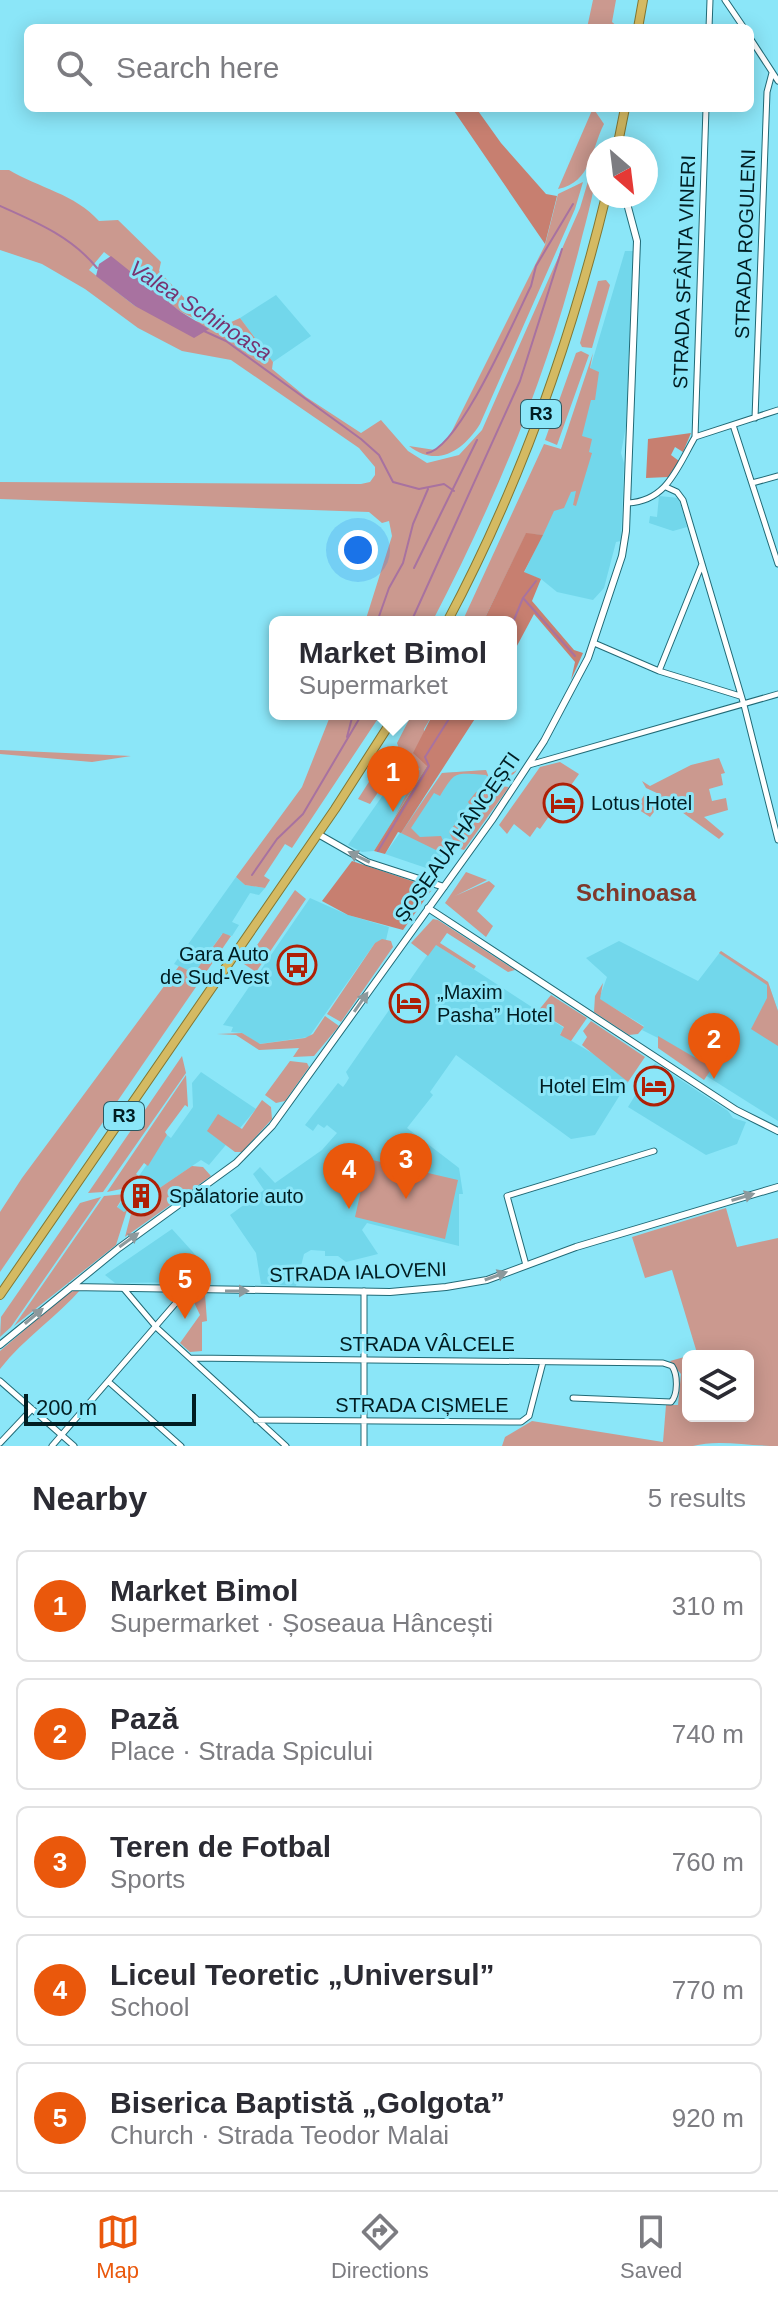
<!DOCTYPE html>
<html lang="en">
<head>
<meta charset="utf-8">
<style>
	body { margin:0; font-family:Helvetica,sans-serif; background:#f7f7f7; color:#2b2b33 }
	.controls { position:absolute; right:24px; bottom:24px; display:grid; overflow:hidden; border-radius:12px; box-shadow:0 4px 20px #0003 }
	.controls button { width:72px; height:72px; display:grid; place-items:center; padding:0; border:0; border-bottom:2px solid #e1e1e2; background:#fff; color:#2b2b33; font:40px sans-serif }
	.compass { position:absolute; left:586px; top:136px; width:72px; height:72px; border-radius:50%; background:#fff; box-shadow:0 4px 20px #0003; rotate:152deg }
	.scale { position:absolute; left:24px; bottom:20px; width:172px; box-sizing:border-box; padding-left:8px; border:4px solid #011d22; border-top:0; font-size:22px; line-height:28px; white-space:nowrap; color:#011d22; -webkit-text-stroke:6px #8be6f8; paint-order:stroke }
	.you { position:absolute; left:358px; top:550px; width:28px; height:28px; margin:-20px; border:6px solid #fff; border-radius:50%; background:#1a73e8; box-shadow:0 0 0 12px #1a73e833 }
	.badge { display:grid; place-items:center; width:52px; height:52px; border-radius:50%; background:#ea580c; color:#fff; font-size:26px; font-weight:700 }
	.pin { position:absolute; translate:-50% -66px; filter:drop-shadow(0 2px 4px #0008) }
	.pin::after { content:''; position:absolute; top:42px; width:28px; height:24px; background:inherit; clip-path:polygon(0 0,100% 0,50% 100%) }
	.popup { position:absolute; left:269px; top:616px; width:248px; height:104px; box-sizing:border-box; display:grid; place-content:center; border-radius:12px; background:#fff; filter:drop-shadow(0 2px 6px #0005); font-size:26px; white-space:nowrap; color:#7c7c81 }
	.popup b { font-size:30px; color:#2b2b33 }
	.popup::after { content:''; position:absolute; left:50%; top:100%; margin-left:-16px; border:16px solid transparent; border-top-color:#fff }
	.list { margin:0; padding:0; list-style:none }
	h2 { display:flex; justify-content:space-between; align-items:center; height:104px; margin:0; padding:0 32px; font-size:34px }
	h2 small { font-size:26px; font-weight:400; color:#7c7c81 }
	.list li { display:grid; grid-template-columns:52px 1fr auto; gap:24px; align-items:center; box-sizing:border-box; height:112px; margin:0 16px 16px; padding:0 16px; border:2px solid #e1e1e2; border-radius:12px }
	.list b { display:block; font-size:30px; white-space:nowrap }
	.list p { margin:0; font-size:26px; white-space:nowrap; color:#7c7c81 }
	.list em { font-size:26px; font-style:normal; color:#7c7c81 }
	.icon { flex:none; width:44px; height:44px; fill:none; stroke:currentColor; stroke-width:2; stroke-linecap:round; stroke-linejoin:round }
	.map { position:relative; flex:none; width:778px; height:1446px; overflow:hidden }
	.search { position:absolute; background:#fff; box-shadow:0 4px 20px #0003; left:24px; right:24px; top:24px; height:88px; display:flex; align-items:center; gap:20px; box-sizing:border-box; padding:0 28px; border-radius:12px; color:#7c7c81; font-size:30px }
	.sheet { height:744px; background:#fff }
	nav { display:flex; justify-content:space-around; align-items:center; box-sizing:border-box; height:112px; border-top:2px solid #e1e1e2; background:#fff; font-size:22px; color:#7c7c81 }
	nav a { display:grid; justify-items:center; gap:4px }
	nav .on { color:#ea580c }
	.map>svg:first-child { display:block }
</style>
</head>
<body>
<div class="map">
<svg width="778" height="1446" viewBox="0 0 778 1446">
	<rect width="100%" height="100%" fill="#8be6f8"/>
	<path fill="#72d7eb" d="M625,251H633L626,426L621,453L624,463L621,541L616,542L604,588L593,600L557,592L541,579L524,573L542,535L526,533L594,370L590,369Z
		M276,295L311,336L273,362L240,318Z
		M659,496L679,498L687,527L673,531L649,523L650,516L657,517Z
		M413,753L427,766L374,851L362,852L348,845L397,775L402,761L404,765Z
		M486,770L490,788L432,870L385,854L442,773Z
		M236,877L245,885L265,888L259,895L250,893L232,922L239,925L232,936L222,934L194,973L174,964Z
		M310,898L348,915L389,927L386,940L375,943L309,1037L259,1044L242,1033L231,1032L233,1027L223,1025Z
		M619,941L698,981L721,951L768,982L778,1011V1121L659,1046L658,1038L642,1030L644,1026L599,999L607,977L586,958Z
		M435,944L564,1028L560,1034L602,1059L628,1082L595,1135L571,1139L456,1055L430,1092L433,1095L407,1128L459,1168L463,1194H459V1246L367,1223L362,1230L378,1254L346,1262L338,1256H325V1251L311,1250L304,1254L296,1286L261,1284L256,1253L230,1215L264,1190L253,1174L260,1167L275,1183L322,1150L337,1133L327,1125L324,1128L318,1124L313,1131L305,1125L338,1083L343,1087L346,1083L349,1078L346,1072Z
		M655,1063L728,1111L733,1118L746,1122L737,1144L706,1155L628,1107Z
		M201,1072L256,1109L209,1165L201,1160L124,1212L117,1208L167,1135L171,1138L193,1107L192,1083Z
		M172,1229L201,1261L203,1282L115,1283L105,1275Z"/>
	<path fill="#cb998f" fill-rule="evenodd" d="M593,0H616L612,22L619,28H587Z
		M593,108L604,124C591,149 592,182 558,189Z
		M598,148C598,183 587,216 579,249C546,379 494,503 432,622H365L392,536L389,521L382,523L369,512L0,499V482L361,484L370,482L375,475V467L359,448L231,360L182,351L138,328L85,289L42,264L0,250V170H9C39,188 75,194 99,221L118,220L161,262L159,271L187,301L206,308L221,321L229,323L240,318L273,362L272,369L306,397L361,433L381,420L408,451L427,463L459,455L482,430L580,208ZM104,252L181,312L203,323L135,306L89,270Z
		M583,182L575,209L480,424C463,451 437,468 409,446L435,450L449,437L545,245L558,194Z
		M606,280L610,285L592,348L582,347L580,343L598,281Z
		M581,351L589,355L557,445L545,440L576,353Z
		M593,353L590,368L599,372L595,400H591L582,436L592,439L589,452L592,453L576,506L573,505L576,491L571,492L564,508L554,511L543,535L526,534L483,622H462L544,444L561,449Z
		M331,714H381L292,848L285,844L264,876L270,880L265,888L245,885L236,877L302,787Z
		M412,714H433L424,729L427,766L394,818L414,780L404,770L414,777L420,769L410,762L406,767L397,743Z
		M0,750L131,756L92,762L0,754Z
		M388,752L397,765L370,804L358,799Z
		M719,758L725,773L721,774L723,785L709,789L712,801L726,798L728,810L704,817L724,834L719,839L664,799L650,817L636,808L645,794H651L646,803L650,806L659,794L646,788L642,781L650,786L691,765Z
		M560,762L579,774L540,829L537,827L530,837L514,824L507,834L499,825L540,767Z
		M517,769C514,778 500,779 491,781L486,775C454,773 456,770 440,796L434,793L411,828L420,837L441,836L452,862L438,851L401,833L442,773L486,770L490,780L508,776Z
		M500,786L509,787L464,850L457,848L449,832L470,805L468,802L476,792Z
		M466,872L487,880L455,896L489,881L495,886L477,911L493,926L486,937L445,903Z
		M295,890L306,899L256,972L244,964Z
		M433,919L438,920L515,970L508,972L447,933L440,943L476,966L474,969L436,945L428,956L411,943Z
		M223,933L231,936L0,1272V1212L22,1178L179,966L194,973Z
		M382,939L391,941L393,947L341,1022L327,1014L375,943Z
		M721,951L768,982L778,1011V1046L751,1029L767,998V985L719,953Z
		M603,983L600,999L644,1027L638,1034L629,1035L594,1012L595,996Z
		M551,995L587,1018L571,1041L560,1035L564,1027L538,1011Z
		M325,1016L339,1026L314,1056L293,1057L299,1048L259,1050L236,1035L217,1034L242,1033L260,1044L305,1038L313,1034Z
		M591,1021L645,1057L628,1082L582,1045L587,1037L583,1031Z
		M658,1036L699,1060L701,1057L713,1067L704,1080L658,1048Z
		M182,1056L186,1073L103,1192L88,1193Z
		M290,1061L307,1063L309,1067L285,1101L276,1103L265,1095Z
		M186,1075L188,1107L185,1105L165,1132L167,1135L148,1166L144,1163L136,1174L140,1177L131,1187L107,1192Z
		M262,1100L271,1107L272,1119L242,1152H235L207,1131L218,1114L242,1129Z
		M368,1159L458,1180L445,1239L355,1217Z
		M192,1166L203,1167L211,1176L125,1237L133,1206Z
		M125,1194L117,1207L124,1212L127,1210L116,1245L14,1326L104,1196Z
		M101,1197L11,1327L0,1337L1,1317L80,1203Z
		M726,1208L737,1247L778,1238V1446C749,1446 717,1439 693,1446H502L505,1437L532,1421L663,1442L666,1405H678L681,1374L670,1361L688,1356V1416H748V1356H689L697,1353L672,1270L645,1278L632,1237Z
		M82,1288C57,1317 24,1338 0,1369V1351L68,1293Z
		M205,1294L207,1321L202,1322V1351L190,1352L180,1343L200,1315L191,1296Z"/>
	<path fill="#c77f70" d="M452,108H476L501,143L546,194L557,196L545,244Z
		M691,433L683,452L675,447L671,455L679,461L668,477L646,478L648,439Z
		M526,533L543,535L524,572L541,579L532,601L574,650L583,653L571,680L575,662L534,614L511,657V622H483Z
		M433,714H478L401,833L398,832L385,854L374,851L427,766L413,753Z
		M352,861L433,888L403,930L348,915L322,901Z"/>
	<path fill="#a872a0" d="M111,256L181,312L209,329L194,338L135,306L96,276L99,264Z"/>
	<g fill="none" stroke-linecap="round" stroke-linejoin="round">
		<path stroke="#a872a0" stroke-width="2" d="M0,206C36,222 72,237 97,268
			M204,331L226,341L361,439L379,455L393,482L419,489L444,484L454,491
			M427,453C459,449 515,318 531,286L536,266L573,204
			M414,568L477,440
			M523,598L575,656
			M377,622L389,588L403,563L413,524L428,489
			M411,622L520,381L562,249
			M511,627L523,598L536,581
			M347,737L353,714
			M378,851L429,766L425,757L452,714
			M252,875L277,839L303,814L362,714"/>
		<defs>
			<path id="minor" d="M725,0L744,28
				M709,28L710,0
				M750,38L778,81
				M755,418L767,92L772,73
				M733,425L778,564
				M695,437L706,108
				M752,483L778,476
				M666,487L677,492L683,500L744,705L778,840
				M628,503C667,501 677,468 695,437L778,410
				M594,643L659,671L740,696
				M659,671L702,564
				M529,765L778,694
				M526,1265L507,1196L654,1151
				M124,1289L157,1328L286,1446
				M364,1291V1446
				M190,1358L663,1363L672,1366C678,1375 678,1395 671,1402L573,1398
				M0,1381L74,1446
				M110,1383L181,1446
				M256,1420L521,1422L529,1416L543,1362
				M0,1443L32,1409
				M52,1446L187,1290"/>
			<path id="tertiary" d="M318,834L367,862L444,887
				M428,908L736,1110L778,1131
				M71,1287L390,1292L446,1287L487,1280L576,1247L778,1187
				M0,1345L119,1248L236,1163L272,1126L492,820L544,741L588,658L622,556L626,531L637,241L625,196"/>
			<path id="trunk" d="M638,28L643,0
				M617,148L625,108
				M447,622C519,487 570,344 606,196
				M0,1295L335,809L396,714"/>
		</defs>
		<use href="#minor" stroke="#216a76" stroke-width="7"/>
		<use href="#tertiary" stroke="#216a76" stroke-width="8"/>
		<use href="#trunk" stroke="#837732" stroke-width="10"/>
		<use href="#minor" stroke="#fff" stroke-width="5"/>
		<use href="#tertiary" stroke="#fff" stroke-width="6"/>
		<use href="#trunk" stroke="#d4ba62" stroke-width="8"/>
	</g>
	<defs><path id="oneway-solid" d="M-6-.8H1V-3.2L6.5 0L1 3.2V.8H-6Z" transform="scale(2)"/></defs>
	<g fill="#8d999c">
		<use href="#oneway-solid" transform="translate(359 857) rotate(-154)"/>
		<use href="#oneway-solid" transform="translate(361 1002) rotate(-55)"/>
		<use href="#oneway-solid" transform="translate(743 1197) rotate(-17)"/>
		<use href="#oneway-solid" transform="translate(129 1240) rotate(-36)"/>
		<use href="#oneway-solid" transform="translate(496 1276) rotate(-20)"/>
		<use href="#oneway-solid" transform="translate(237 1291)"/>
		<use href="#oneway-solid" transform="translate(34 1316) rotate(-40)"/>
	</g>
	<defs>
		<symbol id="hotel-ring" viewBox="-11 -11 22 22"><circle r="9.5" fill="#8be6f8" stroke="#ae2006" stroke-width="1.5"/><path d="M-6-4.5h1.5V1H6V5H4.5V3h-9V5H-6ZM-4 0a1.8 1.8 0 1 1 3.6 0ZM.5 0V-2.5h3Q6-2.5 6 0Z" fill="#ae2006"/></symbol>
		<symbol id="bus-ring" viewBox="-11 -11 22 22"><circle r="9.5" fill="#8be6f8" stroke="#ae2006" stroke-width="1.5"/><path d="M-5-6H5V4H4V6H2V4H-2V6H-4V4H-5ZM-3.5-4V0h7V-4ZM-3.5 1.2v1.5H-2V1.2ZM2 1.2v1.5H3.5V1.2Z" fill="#ae2006"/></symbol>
		<symbol id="building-ring" viewBox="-11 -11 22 22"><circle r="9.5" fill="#8be6f8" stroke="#ae2006" stroke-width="1.5"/><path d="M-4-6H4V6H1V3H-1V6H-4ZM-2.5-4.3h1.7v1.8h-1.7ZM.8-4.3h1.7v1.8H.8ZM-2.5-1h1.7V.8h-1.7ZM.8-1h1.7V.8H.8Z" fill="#ae2006"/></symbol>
	</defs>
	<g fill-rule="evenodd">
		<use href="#hotel-ring" x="541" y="781" width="44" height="44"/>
		<use href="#bus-ring" x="275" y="943" width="44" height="44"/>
		<use href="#hotel-ring" x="387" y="981" width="44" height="44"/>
		<use href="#hotel-ring" x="632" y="1064" width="44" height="44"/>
		<use href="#building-ring" x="119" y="1174" width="44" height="44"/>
	</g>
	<g text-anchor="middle" stroke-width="6" stroke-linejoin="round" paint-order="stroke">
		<g fill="#8be6f8" stroke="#2a5962" stroke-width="2">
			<rect x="521" y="400" width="40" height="28" rx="6"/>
			<rect x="104" y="1102" width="40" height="28" rx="6"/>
		</g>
		<g font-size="18" font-weight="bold" fill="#011d22">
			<text x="541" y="420">R3</text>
			<text x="124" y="1122">R3</text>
		</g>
		<g font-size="20" fill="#011d22" stroke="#8be6f8">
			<text transform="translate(745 244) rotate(-88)" y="7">STRADA ROGULENI</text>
			<text transform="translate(684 272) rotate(-88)" y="7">STRADA SFÂNTA VINERI</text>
			<text transform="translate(457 837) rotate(-55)" y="7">ȘOSEAUA HÂNCEȘTI</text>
			<text transform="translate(358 1272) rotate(-2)" y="7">STRADA IALOVENI</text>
			<text x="427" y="1351">STRADA VÂLCELE</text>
			<text x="422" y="1412">STRADA CIȘMELE</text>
		</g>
		<g font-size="20" fill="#011d22" stroke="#8be6f8" text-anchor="start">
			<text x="591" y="810">Lotus Hotel</text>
			<text x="269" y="961" text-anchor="end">Gara Auto<tspan x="269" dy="23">de Sud-Vest</tspan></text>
			<text x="437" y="999">„Maxim<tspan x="437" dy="23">Pasha” Hotel</tspan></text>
			<text x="626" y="1093" text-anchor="end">Hotel Elm</text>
			<text x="169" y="1203">Spălatorie auto</text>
		</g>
		<g font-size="22" font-style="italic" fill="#773470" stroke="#8be6f8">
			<text transform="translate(201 310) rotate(33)" y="8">Valea Schinoasa</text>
		</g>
		<g font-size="24" font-weight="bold" fill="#7f392c" stroke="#8be6f8">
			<text x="636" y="901">Schinoasa</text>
		</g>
	</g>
</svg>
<div class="controls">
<button><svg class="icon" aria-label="layers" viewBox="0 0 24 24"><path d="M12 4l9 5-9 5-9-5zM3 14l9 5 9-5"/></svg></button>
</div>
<svg class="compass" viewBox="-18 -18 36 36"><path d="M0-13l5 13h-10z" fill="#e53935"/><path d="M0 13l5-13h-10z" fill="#7c7c81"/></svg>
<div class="scale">200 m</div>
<div class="you"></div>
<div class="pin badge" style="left:393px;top:812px">1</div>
<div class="popup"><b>Market Bimol</b>Supermarket</div>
<div class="pin badge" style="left:714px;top:1079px">2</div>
<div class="pin badge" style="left:406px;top:1199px">3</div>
<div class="pin badge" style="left:349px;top:1209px">4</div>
<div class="pin badge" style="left:185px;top:1319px">5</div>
<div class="search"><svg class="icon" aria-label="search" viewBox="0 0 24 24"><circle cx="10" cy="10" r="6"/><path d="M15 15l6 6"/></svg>Search here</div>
</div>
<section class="sheet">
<h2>Nearby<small>5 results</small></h2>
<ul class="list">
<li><span class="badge">1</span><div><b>Market Bimol</b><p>Supermarket · Șoseaua Hâncești</p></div><em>310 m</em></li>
<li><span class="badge">2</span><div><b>Pază</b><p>Place · Strada Spicului</p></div><em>740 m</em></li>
<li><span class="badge">3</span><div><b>Teren de Fotbal</b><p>Sports</p></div><em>760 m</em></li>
<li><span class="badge">4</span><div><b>Liceul Teoretic „Universul”</b><p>School</p></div><em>770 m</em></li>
<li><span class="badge">5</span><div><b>Biserica Baptistă „Golgota”</b><p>Church · Strada Teodor Malai</p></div><em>920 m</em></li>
</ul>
</section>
<nav>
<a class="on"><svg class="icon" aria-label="map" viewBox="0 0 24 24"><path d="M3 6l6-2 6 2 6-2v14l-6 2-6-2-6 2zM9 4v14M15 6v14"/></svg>Map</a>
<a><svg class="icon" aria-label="directions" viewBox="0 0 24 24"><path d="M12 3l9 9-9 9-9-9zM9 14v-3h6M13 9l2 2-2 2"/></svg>Directions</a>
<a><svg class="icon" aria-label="saved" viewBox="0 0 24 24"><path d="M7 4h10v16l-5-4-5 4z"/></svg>Saved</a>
</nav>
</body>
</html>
